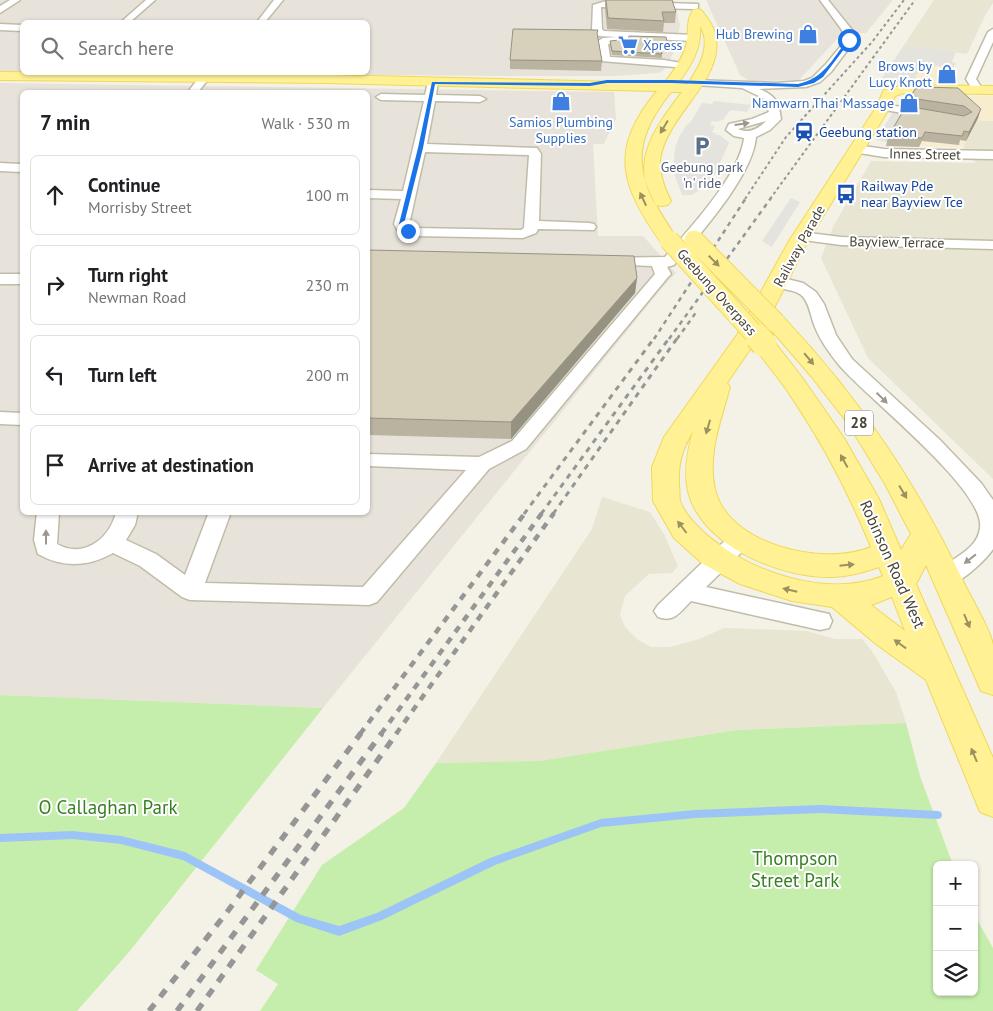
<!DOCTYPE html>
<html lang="en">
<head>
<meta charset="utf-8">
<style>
	body { margin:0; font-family:"PT Sans",sans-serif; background:#f6f6f6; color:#202124 }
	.controls { position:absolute; right:15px; bottom:15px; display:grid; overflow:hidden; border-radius:8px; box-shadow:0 1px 4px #0004 }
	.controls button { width:45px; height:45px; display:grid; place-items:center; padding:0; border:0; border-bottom:1px solid #e0e0e0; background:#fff; color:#202124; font:25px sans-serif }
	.stop { position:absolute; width:15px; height:15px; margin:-11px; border:4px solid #1a73e8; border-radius:50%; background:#fff }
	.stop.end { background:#1a73e8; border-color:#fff; box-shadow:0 1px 5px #0008 }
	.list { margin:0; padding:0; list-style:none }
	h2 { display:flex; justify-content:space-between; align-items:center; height:65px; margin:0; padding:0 20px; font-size:21px }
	h2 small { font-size:16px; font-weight:400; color:#757577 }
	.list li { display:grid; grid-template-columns:32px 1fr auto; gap:15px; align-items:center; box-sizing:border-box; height:80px; margin:0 10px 10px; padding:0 10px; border:1px solid #e0e0e0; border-radius:8px }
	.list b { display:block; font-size:19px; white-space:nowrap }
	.list p { margin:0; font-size:16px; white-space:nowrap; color:#757577 }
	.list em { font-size:16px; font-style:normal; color:#757577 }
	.icon { flex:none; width:28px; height:28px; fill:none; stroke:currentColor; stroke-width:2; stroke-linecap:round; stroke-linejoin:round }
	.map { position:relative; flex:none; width:993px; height:1011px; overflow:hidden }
	.search { position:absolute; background:#fff; box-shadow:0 1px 4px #0004; left:20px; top:20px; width:350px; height:55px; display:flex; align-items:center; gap:12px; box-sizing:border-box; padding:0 18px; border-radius:8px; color:#757577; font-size:19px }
	.panel { position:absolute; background:#fff; box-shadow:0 1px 4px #0004; left:20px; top:90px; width:350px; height:425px; border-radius:8px }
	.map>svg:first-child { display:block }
</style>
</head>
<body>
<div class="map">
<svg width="993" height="1011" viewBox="0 0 993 1011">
	<rect width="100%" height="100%" fill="#f4f2e6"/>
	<path fill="#e9e5d3" d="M934,0H993V3L986,14L967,54L904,45Z
		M975,120L993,121V479L868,358L821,258L833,227L871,161L976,163L963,147Z
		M602,497L650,512L665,536L678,566L672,573L649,574L625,596L620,614L625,627L638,640L651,647H670L699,639L724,628L807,631L835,639H862L872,651L896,692L906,723L737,730L539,761L436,763L592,529Z"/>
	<path fill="#f8edcf" d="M922,64L957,69L948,83H912Z
		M923,96H993V121L975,120L963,147L888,146L906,99Z"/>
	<path fill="#e7e3db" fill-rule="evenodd" d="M0,0H674L680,25L674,52L664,70L658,73L615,76H508L149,73L368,72V22H22V72L0,71Z
		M706,0H893L866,33H839V37L799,80L756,81L748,80L740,75Z
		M0,83L614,92L616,119L604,144H593L598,236H643L676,273L661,289L323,708L0,695ZM22,92H368V512H22Z"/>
	<path fill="#c5edab" d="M0,695L323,708L129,952L77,1011H0Z
		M906,723L920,776L953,865H937V992H974V914L993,948V1011H260L278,984L256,970L322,865L404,808L436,763L539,761L737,730Z"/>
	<path fill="#e5e3de" d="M904,45L956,52L952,62L956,63L953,68L923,64L912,83L880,81Z
		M714,101L751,105L747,112L730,110L724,119L717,122L712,121L710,125L715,126L712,132L717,134L714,135H720L729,143L716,172L708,184L692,195H682L673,171L675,149L679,137L686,126L692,120L702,103L712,104Z
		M893,112L903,114L887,142L876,140Z
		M791,198L800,202L772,247L762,241Z"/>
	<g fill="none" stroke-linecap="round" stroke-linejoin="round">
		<path fill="#9cc4f7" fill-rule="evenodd" d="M820,805L938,811L941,812L942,815L941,818L938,819L820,813L695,818L601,827L495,865L382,920L339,936L296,922L183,860L121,844L73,839L0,842V834L73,831L121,836L185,852L301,915L339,926L377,913L490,858L601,819L695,810Z"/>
		<defs>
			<path id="minor" d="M10,0H20L0,13V6Z
				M146,0H155L130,22H121Z
				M274,0H283L265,22H257Z
				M820,0H828L852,30L853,38L849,48L831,72L820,82L806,87L759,89C775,95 779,102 781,119L770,130L756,137C753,176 699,235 674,265L667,267L671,274L668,277L526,449L489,469L377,602L369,605L190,600L182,597L140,566L113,553C88,567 63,568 38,554L34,540L37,512H59L57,544C83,559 110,539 116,512H138L135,525L126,540L156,554L185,575L209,512H231L205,583L363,587L466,470L368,466V454L479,457L512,441L655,274L652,266L601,264L598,261L601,258L665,257C689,229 740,175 744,138L734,136L726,130L729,124L752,119L769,112L763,98L742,88L696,85L691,82L692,80L776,83L804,81L812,78L826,64L840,47L843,38L842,30ZM766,121C758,129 749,134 738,129Z
				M606,1L698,4V8L695,9L601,7L602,29L604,31L694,35L699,38L694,41L627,38V42L608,44L610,57L664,60L687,64V68L601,61L598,41L603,38L617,37L599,36L592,30L593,5Z
				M0,24L22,25V31L0,30Z
				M993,29V42L976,79L983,90L978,93L974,92L966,79L988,32Z
				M203,72H214L198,92H188Z
				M433,79L438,82L436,95L480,96L486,99L480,102L435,101L427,144L537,148L541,154L539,221L589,223L594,224L596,227L594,230L538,229L536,233L523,238L414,236L398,231L394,224L401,199L368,198V190L403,191L424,101L381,100L376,97L381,94L425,95L428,82ZM425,152L529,155L524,228L521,230L416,228L409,225Z
				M883,104L932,112L938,115L932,118L879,109L877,107Z
				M857,145L884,149L993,151V159L884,157L853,152L851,149Z
				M0,163L22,164V172L0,171Z
				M801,232L841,237L993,241V249L841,245L796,239L794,236L796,233Z
				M0,274H22V284H0Z
				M779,277L803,283L816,292L824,304L836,335L852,359L940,440L981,483L993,500V549C987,559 958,586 947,585C944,585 941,584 939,583L935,577C946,558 977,553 980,528C986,490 866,397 839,365C830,354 820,340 815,327C811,318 810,306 804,298C796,287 778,292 771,282L773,279Z
				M0,412L22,413V425L0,424Z
				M741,531L749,533L752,539L749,545L706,587L829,614L832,621L829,628L820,630L691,601C680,612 674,623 658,617L654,611L658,605L733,533Z"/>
			<path id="major" d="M697,9L701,10C706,16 713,25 715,33C727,79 666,114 660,160C659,174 665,189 671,201L668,205L662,206L656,205C627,163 657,125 682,92H671C624,151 639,182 678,240L676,244L669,246L662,244C621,186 608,150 657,91L326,83L0,80V72L326,75L664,83C674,71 684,57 687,41C689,29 686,20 693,10ZM700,26C712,45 699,67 688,84L678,83C691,66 702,48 700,26Z
				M904,85L993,86V94L904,93L895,96L889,109L808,241L769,318L776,317L784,318C862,401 917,484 966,587C973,601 991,631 993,645C993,661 993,679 993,695L981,691L926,565L916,584L993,758V817L980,812L926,680L876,644L832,607L792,601L740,584L703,564L674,538L653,501L652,467L664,437L737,335L789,241L875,109L884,90ZM766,324L811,376L849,425L885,484L911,534L901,550L879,499L844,438L801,376L772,339L764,337L757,339ZM753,345C766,364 782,381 794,401C825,447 850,496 871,547C824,567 727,545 715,489C707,455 721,420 730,387L727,383ZM693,431C687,452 683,474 689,495C705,548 784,579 834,577C850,576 865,572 879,567L883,576C828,598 752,573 708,536C698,527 685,515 680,501C679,496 680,490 679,485C678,463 682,450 693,431ZM892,597L905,631L871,605Z"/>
		</defs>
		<use href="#minor" stroke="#c1bca7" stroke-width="3"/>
		<use href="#major" stroke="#efd959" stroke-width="2"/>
		<use href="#minor" fill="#fff" fill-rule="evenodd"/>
		<use href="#major" fill="#fff194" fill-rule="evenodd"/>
		<path stroke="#969696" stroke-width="2" stroke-dasharray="3 3" stroke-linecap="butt" d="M745,199L786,137L872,42L904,0
			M770,199L915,0"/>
		<path stroke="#969696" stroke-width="2.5" stroke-dasharray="4.5 4.5" stroke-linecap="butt" d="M654,339L746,198
			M669,339L771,198
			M677,339L697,311"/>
		<path stroke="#969696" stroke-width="3" stroke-dasharray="5.5 5.5" stroke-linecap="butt" d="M524,514L655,337
			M541,514L670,337
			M553,514L678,337"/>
		<path stroke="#969696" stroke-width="4.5" stroke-dasharray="7 7" stroke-linecap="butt" d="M360,734L525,513
			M381,734L542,513
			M396,734L554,513"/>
		<path stroke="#969696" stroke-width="5.5" stroke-dasharray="9 9" stroke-linecap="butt" d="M149,1011L224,916L361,733
			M177,1011L382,733
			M197,1011L397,733"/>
		<defs>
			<path id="major-bridge-far1" d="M669,240L759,339
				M694,240L776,323"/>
			<path id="major-bridge" d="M758,337L764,344"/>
		</defs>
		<use href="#major-bridge-far1" stroke="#efd959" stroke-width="21" stroke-linecap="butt"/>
		<use href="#major-bridge" stroke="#efd959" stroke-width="28" stroke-linecap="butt"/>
		<use href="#major-bridge-far1" stroke="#fff194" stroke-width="19"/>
		<use href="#major-bridge" stroke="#fff194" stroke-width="25"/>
	</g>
	<path fill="#b9b3a0" d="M605,0L676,12L675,23H664L663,32L607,29L605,9Z
		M598,38L602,61L601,71L510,69V60Z
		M610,41L668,44L667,48H661L662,54V58L612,55L610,46Z
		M958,88L978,118L966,141L960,140L959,145L922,141L919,147L886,146L888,137L908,106L910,98Z
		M368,250L637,278L635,293L511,439L368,435Z"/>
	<path fill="#969282" d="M981,109L978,118L966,141L969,132Z
		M637,278L635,293L511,439V422Z"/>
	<path fill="#d7d0ba" stroke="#969282" d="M606,0H672L676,12H662L664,21L608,18Z
		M513,29L598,30L597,33L602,61L510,60Z
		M629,36L666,37L668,44H660L662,54L612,51L610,41L628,39Z
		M921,87L958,88L981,109L969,132L964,131L962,136L925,132L922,138L888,137L906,106L964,116L972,112L964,106L910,98L915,89Z
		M368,250L634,256L637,278L511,422L368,418Z"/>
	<defs><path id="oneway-solid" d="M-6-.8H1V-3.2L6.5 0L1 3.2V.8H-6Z" transform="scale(1.25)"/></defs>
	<g fill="#9a988f">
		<use href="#oneway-solid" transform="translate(742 124) rotate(-8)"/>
		<use href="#oneway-solid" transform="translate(882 398) rotate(44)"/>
		<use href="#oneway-solid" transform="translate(46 537) rotate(-90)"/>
		<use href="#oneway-solid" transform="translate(970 559) rotate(142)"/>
	</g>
	<g fill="#9a915f">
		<use href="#oneway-solid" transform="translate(664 127) rotate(121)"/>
		<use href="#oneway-solid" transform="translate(643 199) rotate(-115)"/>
		<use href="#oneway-solid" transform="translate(714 261) rotate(45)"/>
		<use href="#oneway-solid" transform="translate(809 359) rotate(50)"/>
		<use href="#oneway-solid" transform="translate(708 427) rotate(106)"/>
		<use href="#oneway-solid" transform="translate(844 461) rotate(-119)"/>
		<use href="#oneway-solid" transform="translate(903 492) rotate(59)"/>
		<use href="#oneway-solid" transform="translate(682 527) rotate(-127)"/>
		<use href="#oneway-solid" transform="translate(847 565) rotate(-6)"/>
		<use href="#oneway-solid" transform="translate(790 590) rotate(-167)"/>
		<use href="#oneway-solid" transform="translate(967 621) rotate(67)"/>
		<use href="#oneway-solid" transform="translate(900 644) rotate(-144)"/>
		<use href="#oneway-solid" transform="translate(974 755) rotate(-113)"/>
	</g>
	<path fill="#1a73e8" d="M847,40H851L823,77L814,83L798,87L672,83H607L590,86L435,84L423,148L404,224L411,231L407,232L399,224L418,148L432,82L590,83L607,80H672L798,84C824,78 832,60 847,40Z"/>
	<defs>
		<symbol id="shop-bare" viewBox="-9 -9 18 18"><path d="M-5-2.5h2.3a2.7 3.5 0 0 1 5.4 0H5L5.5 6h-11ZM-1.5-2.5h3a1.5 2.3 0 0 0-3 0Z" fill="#3f7fe0" stroke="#fff" stroke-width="2.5" paint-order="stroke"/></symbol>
		<symbol id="supermarket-bare" viewBox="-9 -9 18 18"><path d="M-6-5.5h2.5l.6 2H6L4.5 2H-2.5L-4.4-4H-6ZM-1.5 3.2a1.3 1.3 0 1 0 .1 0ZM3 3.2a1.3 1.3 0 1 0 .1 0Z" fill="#3f7fe0" stroke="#fff" stroke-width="2.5" paint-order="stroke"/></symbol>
		<symbol id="station-bare" viewBox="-9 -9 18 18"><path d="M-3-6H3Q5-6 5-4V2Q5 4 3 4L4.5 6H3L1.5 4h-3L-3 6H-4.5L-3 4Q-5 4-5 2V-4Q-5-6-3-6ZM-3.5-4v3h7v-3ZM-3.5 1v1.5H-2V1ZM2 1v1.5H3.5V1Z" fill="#1a4fb4" stroke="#fff" stroke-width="2.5" paint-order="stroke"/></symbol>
		<symbol id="parking-bare" viewBox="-9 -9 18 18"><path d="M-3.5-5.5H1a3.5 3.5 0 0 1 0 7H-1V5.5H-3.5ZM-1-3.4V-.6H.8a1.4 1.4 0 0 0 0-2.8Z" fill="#5c6f8a" stroke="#fff" stroke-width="2.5" paint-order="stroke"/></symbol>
		<symbol id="bus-bare" viewBox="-9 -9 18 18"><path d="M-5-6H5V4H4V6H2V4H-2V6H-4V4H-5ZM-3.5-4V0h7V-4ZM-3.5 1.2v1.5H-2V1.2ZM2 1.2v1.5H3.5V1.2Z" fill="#1a4fb4" stroke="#fff" stroke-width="2.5" paint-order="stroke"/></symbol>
	</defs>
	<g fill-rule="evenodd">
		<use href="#shop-bare" x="794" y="20" width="28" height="28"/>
		<use href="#supermarket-bare" x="614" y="31" width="28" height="28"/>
		<use href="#shop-bare" x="933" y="60" width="28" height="28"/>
		<use href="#shop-bare" x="547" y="87" width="28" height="28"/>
		<use href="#shop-bare" x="895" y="89" width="28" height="28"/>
		<use href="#station-bare" x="790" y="118" width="28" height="28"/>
		<use href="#parking-bare" x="688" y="132" width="28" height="28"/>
		<use href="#bus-bare" x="832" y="180" width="28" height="28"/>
	</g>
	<g text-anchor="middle" stroke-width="4" stroke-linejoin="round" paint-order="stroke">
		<g font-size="14" fill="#366cbe" stroke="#fff" text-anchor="end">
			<text x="793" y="39">Hub Brewing</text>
			<text x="643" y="50" text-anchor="start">Xpress</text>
			<text x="932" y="71">Brows by<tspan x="932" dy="16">Lucy Knott</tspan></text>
			<text x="894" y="108">Namwarn Thai Massage</text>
			<text x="561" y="127" text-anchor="middle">Samios Plumbing<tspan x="561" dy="16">Supplies</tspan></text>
		</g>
		<g font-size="14" fill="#164399" stroke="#fff" text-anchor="start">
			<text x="819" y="137">Geebung station</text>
			<text x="861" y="191">Railway Pde<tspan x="861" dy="16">near Bayview Tce</tspan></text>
		</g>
		<g font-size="14" fill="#484334" stroke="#fff">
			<text transform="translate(925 154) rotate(1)" y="5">Innes Street</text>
			<text transform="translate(897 242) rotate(1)" y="5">Bayview Terrace</text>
			<text transform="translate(799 246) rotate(-61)" y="5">Railway Parade</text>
			<text transform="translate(717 292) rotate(48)" y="5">Geebung Overpass</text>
		</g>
		<g font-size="14" fill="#4e5e75" stroke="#fff">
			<text x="702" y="172">Geebung park<tspan x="702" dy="16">'n' ride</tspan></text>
		</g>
		<rect fill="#fff" stroke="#7f7b71" stroke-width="1" x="845" y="410.5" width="28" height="25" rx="4"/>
		<g font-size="15" font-weight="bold" fill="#484334">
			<text x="859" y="428">28</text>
		</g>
		<g font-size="16" fill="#484334" stroke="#fff">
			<text transform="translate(893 564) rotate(66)" y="6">Robinson Road West</text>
		</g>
		<g font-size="19" fill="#377f22" stroke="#fff">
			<text x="108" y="814">O Callaghan Park</text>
			<text x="795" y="865">Thompson<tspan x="795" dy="22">Street Park</tspan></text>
		</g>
	</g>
</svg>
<div class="controls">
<button>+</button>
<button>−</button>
<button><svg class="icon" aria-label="layers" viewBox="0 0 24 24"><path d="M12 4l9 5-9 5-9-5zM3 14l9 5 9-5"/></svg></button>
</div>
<div class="stop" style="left:849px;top:40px"></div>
<div class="stop end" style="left:408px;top:231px"></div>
<div class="search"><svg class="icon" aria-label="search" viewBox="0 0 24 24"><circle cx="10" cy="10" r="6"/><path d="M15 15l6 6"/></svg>Search here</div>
<section class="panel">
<h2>7 min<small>Walk · 530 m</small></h2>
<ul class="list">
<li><svg class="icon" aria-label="ahead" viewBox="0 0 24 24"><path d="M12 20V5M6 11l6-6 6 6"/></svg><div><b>Continue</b><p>Morrisby Street</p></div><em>100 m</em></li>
<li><svg class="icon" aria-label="right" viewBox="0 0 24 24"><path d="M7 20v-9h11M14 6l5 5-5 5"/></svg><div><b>Turn right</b><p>Newman Road</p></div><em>230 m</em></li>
<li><svg class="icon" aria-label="left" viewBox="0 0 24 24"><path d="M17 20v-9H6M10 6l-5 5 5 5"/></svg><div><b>Turn left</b></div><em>200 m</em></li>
<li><svg class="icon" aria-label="arrive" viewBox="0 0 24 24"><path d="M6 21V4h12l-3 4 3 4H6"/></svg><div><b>Arrive at destination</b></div></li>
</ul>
</section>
</div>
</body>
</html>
